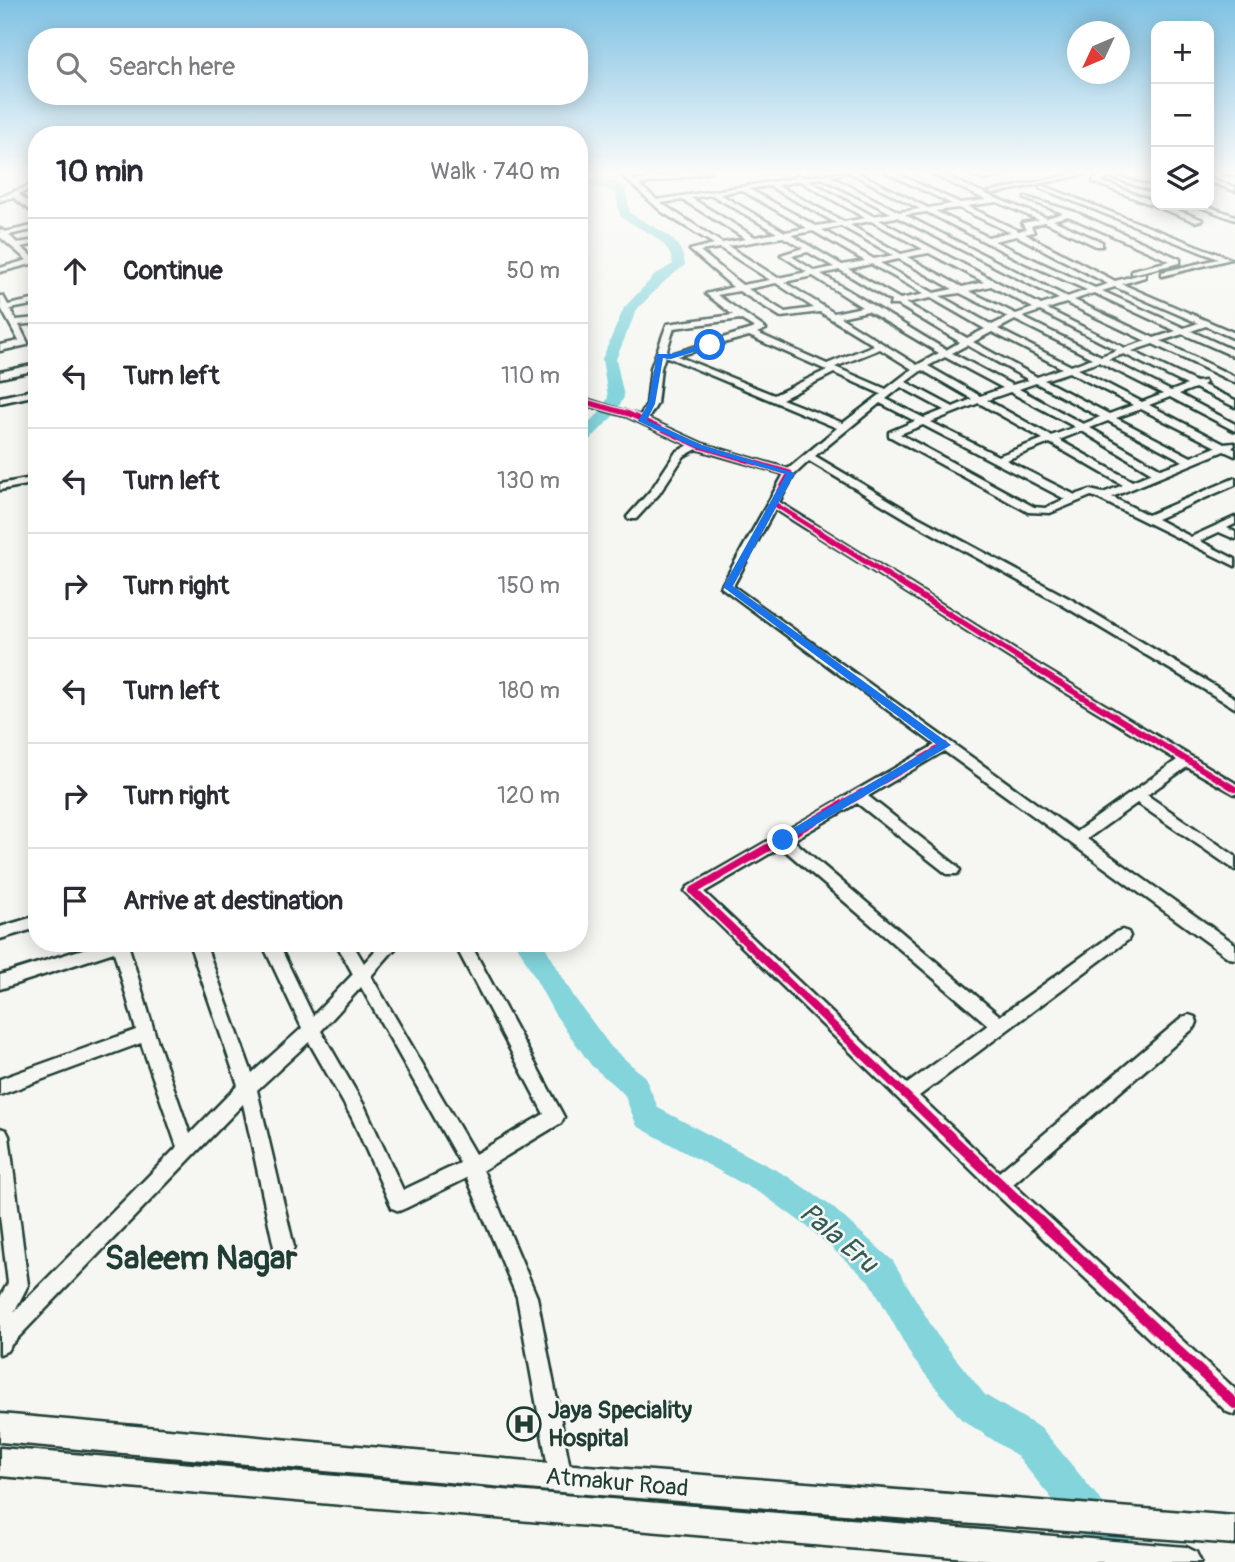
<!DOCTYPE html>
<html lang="en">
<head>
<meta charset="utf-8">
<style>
	body { margin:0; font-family:Pangolin,sans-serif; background:#f2f2f3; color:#2b2b33 }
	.controls { position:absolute; right:21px; top:21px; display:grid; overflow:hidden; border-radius:14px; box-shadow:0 4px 18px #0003 }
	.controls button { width:63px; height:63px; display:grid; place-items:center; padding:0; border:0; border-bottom:2px solid #e1e1e2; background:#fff; color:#2b2b33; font:35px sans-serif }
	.compass { position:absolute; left:1067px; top:21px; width:63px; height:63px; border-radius:50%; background:#fff; box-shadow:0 4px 18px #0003; rotate:226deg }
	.stop { position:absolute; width:21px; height:21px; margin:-16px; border:5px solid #1a73e8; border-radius:50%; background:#fff }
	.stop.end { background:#1a73e8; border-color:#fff; box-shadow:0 2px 7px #0008 }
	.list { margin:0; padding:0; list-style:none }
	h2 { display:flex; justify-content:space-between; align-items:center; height:91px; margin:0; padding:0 28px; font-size:30px }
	h2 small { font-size:23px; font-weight:400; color:#7c7c81 }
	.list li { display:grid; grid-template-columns:46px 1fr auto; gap:21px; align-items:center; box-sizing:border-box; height:105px; padding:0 28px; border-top:2px solid #e1e1e2 }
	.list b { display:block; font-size:26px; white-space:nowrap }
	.list em { font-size:23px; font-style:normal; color:#7c7c81 }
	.icon { flex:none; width:38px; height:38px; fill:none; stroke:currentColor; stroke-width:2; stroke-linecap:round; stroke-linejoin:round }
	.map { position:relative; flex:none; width:1235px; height:1562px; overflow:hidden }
	.search { position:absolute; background:#fff; box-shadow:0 4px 18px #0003; left:28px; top:28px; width:560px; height:77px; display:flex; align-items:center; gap:18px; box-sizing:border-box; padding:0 24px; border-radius:28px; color:#7c7c81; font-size:26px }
	.panel { position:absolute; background:#fff; box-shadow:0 4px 18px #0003; left:28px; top:126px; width:560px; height:826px; border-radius:28px }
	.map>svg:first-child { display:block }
</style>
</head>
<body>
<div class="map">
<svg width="1235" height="1562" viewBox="0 0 1235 1562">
	<rect width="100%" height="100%" fill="#f6f6f2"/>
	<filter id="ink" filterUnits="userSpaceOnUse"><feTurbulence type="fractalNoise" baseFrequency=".0143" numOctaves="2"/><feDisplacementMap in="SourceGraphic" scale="14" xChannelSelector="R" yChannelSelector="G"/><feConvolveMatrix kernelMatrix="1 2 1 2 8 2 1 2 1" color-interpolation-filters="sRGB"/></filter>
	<g filter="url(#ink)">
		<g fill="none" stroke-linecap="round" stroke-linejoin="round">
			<path fill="#83d4db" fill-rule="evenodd" d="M579,175L616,183L625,188L630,213C653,229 681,233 685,265L665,281L637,309L616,359L624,397L614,415L585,445L579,447V433L602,410L608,397L602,359L624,308L655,275L673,264C669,236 640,231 620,216L616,192L579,181Z
				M516,943H543L574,997L611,1047L645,1077L658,1108L787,1176L831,1206L893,1261L937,1335L985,1395L1042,1429L1141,1549L1147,1562H1104L1016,1455L961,1419L913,1359L871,1283L809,1228L765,1196L637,1126L624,1094L591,1065L554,1013Z"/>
			<defs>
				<path id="minor" d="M618,172H625L635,181L695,172H710L639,185L657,200L795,178L798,175L802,177L847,172L830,176L899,212L920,209L849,172H857L928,208L952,204L885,172H893L960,203L986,200L928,172H936L995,198L1047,218L1063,213L1025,199V197L1075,212L1180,259V263L1132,274V270L1170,261L1068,216L1053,220L1102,242V246H1096L1045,222L1031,226L1034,232L1025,234L1115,281L1145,273V277L1122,284L1235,333V339L1206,326L1191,331L1235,351V357L1183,334L1161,341L1235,377V383L1153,344L1132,351L1196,382L1204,381L1206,383L1203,385L1235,400V407L1195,388L1179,394L1235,424V431L1170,397L1149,405L1224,444L1234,443L1235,445L1232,448L1235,449V456L1224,451L1112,497L1148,515L1235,478V485L1157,519L1191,537L1235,517V524L1227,528L1235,532V539L1219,532L1200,541L1235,559V566L1095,497L1091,496L1050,513L1028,512L889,436V432L915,421L880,403L815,456L918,517L1072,600L1235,698V708L1064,606L910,521L809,461L794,475L779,502L1037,664L1235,783V794L1187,767L1147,795L1235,856V870L1137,803L1087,839L1235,944V959L1229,958L944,751L868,796L957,866L960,870L957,874H947L857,803L793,840L1000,1016L1116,932L1122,930L1128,932L1130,936L1128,940L919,1096L999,1172L1183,1017L1189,1015L1195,1017L1197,1022L1195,1027L1013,1184L1235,1389V1415L1227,1412L992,1190L685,891L688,887L935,745L721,587L784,474L697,449L684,456L659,494L636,519H628L627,517L651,490L676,452L689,445L626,416L579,403V397L640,416L647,404L651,368L667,324L733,315L706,294L733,287L690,250L714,244L662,212ZM822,178L891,213L873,216L808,180ZM800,181L865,218L844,222L777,185ZM769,186L836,223L816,226L749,189ZM741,190L807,228L785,232L720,194ZM712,195L777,233L755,237L691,198ZM683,200L746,239L722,243L661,203ZM997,202L1039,220L1022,223L1026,229L1019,231L967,206ZM959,208L1007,231L1011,232L988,237L935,211ZM927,212L1026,263L1087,290L1067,297L905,215ZM897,217L1059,299L1041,305L879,220ZM871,221L923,249L901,254L850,225ZM841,226L893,255L874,259L822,230ZM813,231L865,261L842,265L791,235ZM1017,236L1108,284L1095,288L994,241ZM783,237L803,248L781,255L807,272L778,278L728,246ZM720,248L770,280L742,285L700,251ZM808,252L834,267L815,271L791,256ZM929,253L984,282L962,287L907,257ZM899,259L953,289L934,293L880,263ZM871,264L925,294L900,299L848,269ZM840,270L891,301L890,305H898L960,342L946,350L821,274ZM813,276L862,307L834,313L784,282ZM776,283L814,308L785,312L748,289ZM991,286L1033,308L1016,314L969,291ZM1115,287L1198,323L1184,328L1102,291ZM739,291L781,317L820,312L874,345L827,364L757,333L766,329L717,295ZM960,293L1008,317L992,325L940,296ZM1094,293L1176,331L1154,338L1074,300ZM931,298L985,329L967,338L906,303ZM1066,303L1146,341L1125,348L1047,309ZM868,311L939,353L917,365L840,317ZM1040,311L1117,350L1101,356L1022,317ZM740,319L755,328L665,356L837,428L788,469L703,444L648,419L657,404L661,368L674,328ZM1015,320L1092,358L1071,366L998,329ZM992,332L1062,368L1037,377L973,342ZM749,336L824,369L827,370L774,395L677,356ZM967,345L1029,380L1012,385L952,353ZM880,349L912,369L886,389L835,367ZM1124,354L1187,385L1171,391L1108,359ZM945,357L1003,388L980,396L928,366ZM1099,362L1163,394L1142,402L1078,369ZM922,370L972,399L953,407L906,382ZM1069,372L1133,405L1109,414L1044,380ZM834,373L881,394L843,423L782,399ZM1036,383L1100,417L1083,424L1019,389ZM901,387L944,410L924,418L886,399ZM1010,392L1075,427L1051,436L987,400ZM979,403L1043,439L998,456L931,422ZM1141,409L1216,447L1191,457L1116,418ZM1108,421L1183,461L1161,469L1090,428ZM923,425L1065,499L1045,508L1034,507L900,434ZM1082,431L1152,473L1132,481L1059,440ZM1050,443L1123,485L1103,493L1090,490L1075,495L1006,460ZM775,509L1029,670L1177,760L1076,832L733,586ZM781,847L988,1025L907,1084L704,892Z
					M962,172L983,176L1022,172L983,180Z
					M1083,172H1095L992,194L989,192Z
					M1101,172L1156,188V192L1110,177L1101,181L1156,202V205H1165L1203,220L1196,222L1093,182V180L1104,175Z
					M1209,178L1235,187V191L1209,182Z
					M37,183V187L19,194L37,210V216L13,197L0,201V197Z
					M1040,186H1044L1231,259L1162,276V272L1218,259L1040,188Z
					M1195,205H1205L1235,216V220Z
					M37,225V229L9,235L17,243L37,240V244L21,247L35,259V263L0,272V268L27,260L0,237V229L5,232Z
					M0,296H3L8,305L37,299V304L10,309L16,320L37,318V323L19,325L28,343L27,345L0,351V345L19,341L1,308Z
					M37,364V370L0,378V372Z
					M37,389V395L0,403V397Z
					M37,477V483L0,490V484Z
					M37,916V928L0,939V927Z
					M102,943L128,944L155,1034L190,1134L238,1085L189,943H205L252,1073L302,1028L262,943H278L313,1016L353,974L336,943H352L364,963L382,943H400L371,976L475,1154L544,1114L454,943H470L564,1117L561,1123L483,1170L537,1297L572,1478L569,1486L561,1489L553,1486L550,1478L517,1297L467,1178L406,1208L399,1211L392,1208L352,1118L309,1042L257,1090L294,1247L291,1254L284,1257L277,1254L274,1247L243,1104L10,1346L7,1351L0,1354V1297L8,1283L0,1216V1128L6,1130L9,1136L28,1285L14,1312L177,1147L141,1043L0,1095V1079L136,1030L114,952L0,989V975ZM361,987L460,1163L403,1190L365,1107L321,1031Z"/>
				<path id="major" d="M1224,172H1235V175L1225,174Z
					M0,1414L561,1464L1235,1516V1544L561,1492L0,1442Z
					M0,1448L1186,1547L1196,1552L1201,1562H1014L0,1476Z"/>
			</defs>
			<use href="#minor" stroke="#1f3d34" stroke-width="5"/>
			<use href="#major" stroke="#1f3d34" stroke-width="5"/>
			<use href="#minor" fill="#f6f6f2" fill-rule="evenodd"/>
			<use href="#major" fill="#f6f6f2" fill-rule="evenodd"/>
			<defs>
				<path id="cycleway-far3" d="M579,400L629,414L699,446L790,473L773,503L822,534"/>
				<path id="cycleway-far2" d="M819,532L1033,667L1235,789
					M859,795L945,745"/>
				<path id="cycleway-far1" d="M862,793L693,891L943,1131"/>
				<path id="cycleway" d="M942,1129L1235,1404"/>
			</defs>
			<use href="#cycleway-far3" stroke="#f6f6f2" stroke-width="8"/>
			<use href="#cycleway-far2" stroke="#f6f6f2" stroke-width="10"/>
			<use href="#cycleway-far1" stroke="#f6f6f2" stroke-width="12"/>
			<use href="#cycleway" stroke="#f6f6f2" stroke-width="15"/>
			<use href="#cycleway-far3" stroke="#d6006c" stroke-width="5"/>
			<use href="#cycleway-far2" stroke="#d6006c" stroke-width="6"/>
			<use href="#cycleway-far1" stroke="#d6006c" stroke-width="8"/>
			<use href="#cycleway" stroke="#d6006c" stroke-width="10"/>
		</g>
	</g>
	<linearGradient id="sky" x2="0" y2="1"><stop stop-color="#7fc1e3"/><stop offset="0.44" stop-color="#fbfbf9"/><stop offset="1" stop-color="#fbfbf9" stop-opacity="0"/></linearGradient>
	<rect width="1235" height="391" fill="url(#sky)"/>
	<path fill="#1a73e8" d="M710,343L713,346L671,359L663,358L655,404L647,420L702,445L795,473L733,586L951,745L783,844L777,840L778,837L937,745L723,587L786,474L696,448L638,421L648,404L657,354H671Z"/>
	<defs>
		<symbol id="hospital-ring" viewBox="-11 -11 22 22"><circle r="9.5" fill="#f6f6f2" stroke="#1f3d34" stroke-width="1.5"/><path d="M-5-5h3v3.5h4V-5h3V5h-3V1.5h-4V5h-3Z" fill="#1f3d34"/></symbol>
	</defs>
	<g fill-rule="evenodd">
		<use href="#hospital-ring" x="505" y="1405" width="38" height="38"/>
	</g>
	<g text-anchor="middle" stroke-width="5" stroke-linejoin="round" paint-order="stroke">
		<g font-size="24" font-weight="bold" fill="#1f3d34" stroke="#f6f6f2" text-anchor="start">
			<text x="548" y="1418">Jaya Speciality<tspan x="548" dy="28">Hospital</tspan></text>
		</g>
		<g font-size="24" fill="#1f3d34" stroke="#f6f6f2">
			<text transform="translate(617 1482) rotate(5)" y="8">Atmakur Road</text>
		</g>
		<g font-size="28" font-style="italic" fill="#335b55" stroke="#f6f6f2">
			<text transform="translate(839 1237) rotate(40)" y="10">Pala Eru</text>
		</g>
		<g font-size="33" font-weight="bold" fill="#1f3d34" stroke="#f6f6f2">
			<text x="201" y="1269">Saleem Nagar</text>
		</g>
	</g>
</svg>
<div class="controls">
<button>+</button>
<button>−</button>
<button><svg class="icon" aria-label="layers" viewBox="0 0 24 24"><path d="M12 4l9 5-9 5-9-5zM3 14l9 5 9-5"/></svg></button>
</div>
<svg class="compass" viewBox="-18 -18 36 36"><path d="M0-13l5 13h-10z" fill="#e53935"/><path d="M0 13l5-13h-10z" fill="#7c7c81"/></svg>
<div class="stop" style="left:710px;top:345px"></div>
<div class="stop end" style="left:783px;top:840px"></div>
<div class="search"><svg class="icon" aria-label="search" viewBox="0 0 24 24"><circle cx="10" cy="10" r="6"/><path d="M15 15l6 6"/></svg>Search here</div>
<section class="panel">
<h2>10 min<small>Walk · 740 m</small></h2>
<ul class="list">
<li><svg class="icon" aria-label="ahead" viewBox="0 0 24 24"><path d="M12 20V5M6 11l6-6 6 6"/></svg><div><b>Continue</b></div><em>50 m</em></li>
<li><svg class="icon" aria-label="left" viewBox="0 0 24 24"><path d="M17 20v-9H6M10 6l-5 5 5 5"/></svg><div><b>Turn left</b></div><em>110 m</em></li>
<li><svg class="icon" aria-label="left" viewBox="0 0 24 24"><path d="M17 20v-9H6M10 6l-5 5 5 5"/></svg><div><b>Turn left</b></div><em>130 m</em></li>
<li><svg class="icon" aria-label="right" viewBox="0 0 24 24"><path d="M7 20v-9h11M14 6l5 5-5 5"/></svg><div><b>Turn right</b></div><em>150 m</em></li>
<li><svg class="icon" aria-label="left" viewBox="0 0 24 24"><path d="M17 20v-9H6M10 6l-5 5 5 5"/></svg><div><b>Turn left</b></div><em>180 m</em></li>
<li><svg class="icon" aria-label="right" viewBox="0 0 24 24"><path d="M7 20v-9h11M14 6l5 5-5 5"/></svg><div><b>Turn right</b></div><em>120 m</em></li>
<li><svg class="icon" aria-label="arrive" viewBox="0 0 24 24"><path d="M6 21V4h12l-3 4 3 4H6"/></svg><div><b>Arrive at destination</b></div></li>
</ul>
</section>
</div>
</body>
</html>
